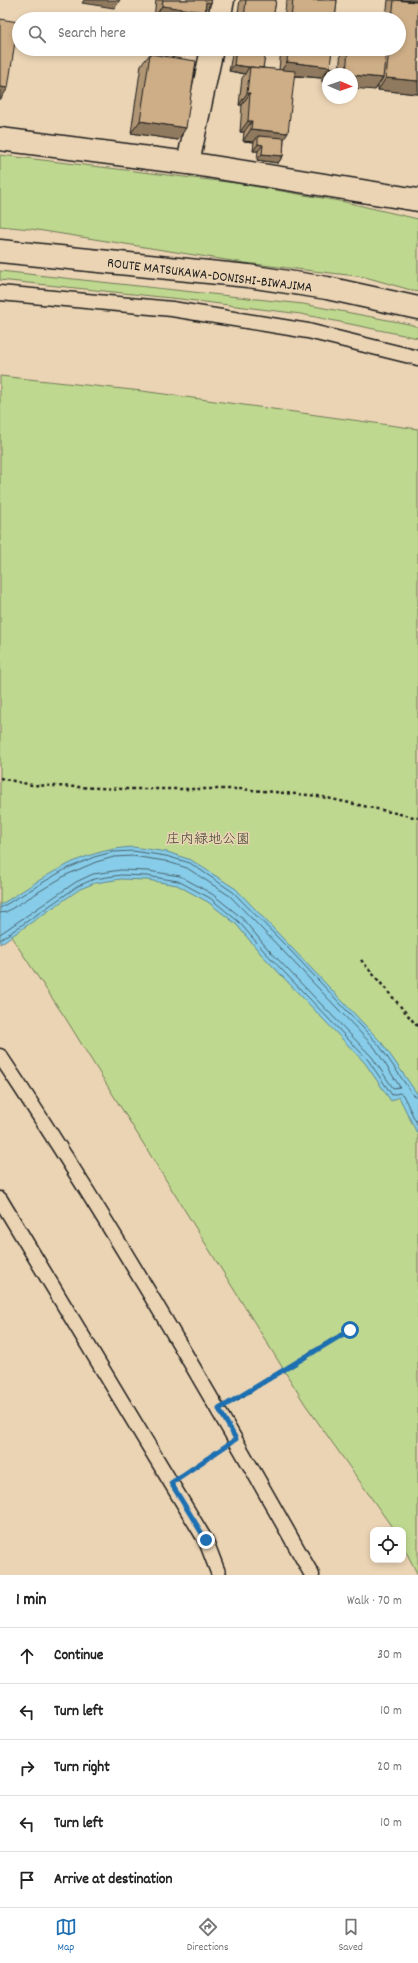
<!DOCTYPE html>
<html lang="en">
<head>
<meta charset="utf-8">
<style>
	body { margin:0; font-family:Dekko,"Klee One",sans-serif; background:#f6f6f6; color:#222 }
	.controls { position:absolute; right:12px; bottom:12px; display:grid; overflow:hidden; border-radius:8px; box-shadow:0 2px 6px #0003 }
	.controls button { width:36px; height:36px; display:grid; place-items:center; padding:0; border:0; border-bottom:1px solid #e0e0e0; background:#fff; color:#222; font:20px sans-serif }
	.compass { position:absolute; left:322px; top:68px; width:36px; height:36px; border-radius:50%; background:#fff; box-shadow:0 2px 6px #0003; rotate:92deg }
	.stop { position:absolute; width:12px; height:12px; margin:-9px; border:3px solid #1f6fb2; border-radius:50%; background:#fff }
	.stop.end { background:#1f6fb2; border-color:#fff; box-shadow:0 1px 4px #0008 }
	.list { margin:0; padding:0; list-style:none }
	h2 { display:flex; justify-content:space-between; align-items:center; height:52px; margin:0; padding:0 16px; font-size:17px }
	h2 small { font-size:13px; font-weight:400; color:#767676 }
	.list li { display:grid; grid-template-columns:26px 1fr auto; gap:12px; align-items:center; box-sizing:border-box; height:56px; padding:0 16px; border-top:1px solid #e0e0e0 }
	.list b { display:block; font-size:15px; white-space:nowrap }
	.list em { font-size:13px; font-style:normal; color:#767676 }
	.icon { flex:none; width:22px; height:22px; fill:none; stroke:currentColor; stroke-width:2; stroke-linecap:round; stroke-linejoin:round }
	.map { position:relative; flex:none; width:418px; height:1575px; overflow:hidden }
	.search { position:absolute; background:#fff; box-shadow:0 2px 6px #0003; left:12px; right:12px; top:12px; height:44px; display:flex; align-items:center; gap:10px; box-sizing:border-box; padding:0 14px; border-radius:22px; color:#767676; font-size:15px }
	.sheet { height:332px; background:#fff }
	nav { display:flex; justify-content:space-around; align-items:center; box-sizing:border-box; height:56px; border-top:1px solid #e0e0e0; background:#fff; font-size:11px; color:#767676 }
	nav a { display:grid; justify-items:center; gap:2px }
	nav .on { color:#1f6fb2 }
	.map>svg:first-child { display:block }
</style>
</head>
<body>
<div class="map">
<svg width="418" height="1575" viewBox="0 0 418 1575">
	<rect width="100%" height="100%" fill="#ebd4b4"/>
	<filter id="ink" filterUnits="userSpaceOnUse"><feTurbulence type="fractalNoise" baseFrequency=".025" numOctaves="2"/><feDisplacementMap in="SourceGraphic" scale="8" xChannelSelector="R" yChannelSelector="G"/><feConvolveMatrix kernelMatrix="1 2 1 2 8 2 1 2 1" color-interpolation-filters="sRGB"/></filter>
	<g filter="url(#ink)">
		<path fill="#bfd88f" stroke="#6e7a56" d="M0,155L235,183L345,202L418,219V292L365,277L245,263L31,229L0,226Z
			M0,271L303,304L409,324L418,327V338L301,314L180,299L0,280Z
			M0,376L142,391L418,429V1575L403,1546V1530H394L305,1404L66,1019L0,920Z"/>
		<path fill="#87cce8" stroke="#5c8696" d="M133,847L167,852L191,860L236,889L382,1043L418,1095L417,1104L418,1135L399,1097L391,1101L365,1063L261,954L236,924L208,902L177,885L147,880L121,879L95,883L80,889L0,944V905C44,878 79,850 133,847Z"/>
		<g fill="none" stroke-linecap="round" stroke-linejoin="round">
			<path stroke="#47626e" stroke-width="1" d="M0,908L64,870L94,857L113,852L133,851L166,856L190,863L233,892L289,949L379,1045L413,1095L418,1097
				M0,913L6,912L66,875L96,862L114,857L133,856L165,861L187,868L230,896L285,953L375,1048L400,1087L393,1088L372,1057L267,948L242,918L212,894L180,876L148,871L121,870L93,874L76,882L0,934
				M0,940L78,886L94,879L121,875L147,876L178,881L210,898L239,922L264,951L368,1060L392,1095L399,1093L403,1095L418,1126"/>
			<defs>
				<path id="service" d="M0,293L172,309L308,331L418,358
					M0,1056C112,1224 213,1399 312,1575
					M0,1199L206,1541L219,1575"/>
				<path id="minor" d="M219,19L223,0
					M0,139L188,163L418,200
					M188,163L212,49"/>
				<path id="secondary" d="M0,251L248,276L327,288L418,308"/>
			</defs>
			<use href="#service" stroke="#1c1c1c" stroke-width="17"/>
			<use href="#minor" stroke="#1c1c1c" stroke-width="25"/>
			<use href="#secondary" stroke="#1c1c1c" stroke-width="25"/>
			<path stroke="#1c1c1c" stroke-width="2.5" stroke-dasharray="3 3" stroke-linecap="butt" d="M0,778L32,785L123,789H241L318,796L418,818
				M361,960L418,1027
				M237,1399L350,1329
				M190,1470L216,1453"/>
			<use href="#service" stroke="#ebd4b4" stroke-width="14"/>
			<use href="#minor" stroke="#ebd4b4" stroke-width="22"/>
			<use href="#secondary" stroke="#ebd4b4" stroke-width="22"/>
		</g>
		<path fill="#b19674" stroke="#1c1c1c" d="M156,0H211V3L205,11L154,18Z
			M240,0H276L273,19H237Z
			M288,0H337L335,19H284L286,3Z
			M388,0H418V94L378,90V86L375,90L352,74H339L341,49H399V19H385L386,11L387,9Z
			M233,49H266L263,68L279,70L281,49H332L329,68H334L322,82V77L321,78L294,76L284,138L283,156L278,163L257,160L258,151H253L254,142L243,141L244,132H240L242,105H239L242,78L245,74L229,71Z
			M150,54L178,140L131,133L141,65Z"/>
		<path fill="#907a5e" stroke="#1c1c1c" d="M84,0H120L114,8L82,3Z
			M206,2L211,3L200,19H163L154,18L162,6Z
			M287,62L330,67L321,78L279,74Z
			M234,65L249,67L245,74L229,71Z
			M326,75H328V82H322Z
			M352,75L383,78L375,90L352,88Z
			M386,78L418,81V94L378,90Z
			M0,87L8,88L0,100Z
			M247,93H250L242,105H239Z
			M140,121L186,128L178,140L131,133Z
			M248,121H252L244,132H240Z
			M251,129L288,133L280,145L258,136L254,142L243,141Z
			M258,144L263,145L258,151H253Z
			M262,154L283,156L278,163L257,160Z"/>
		<path fill="#ceae87" stroke="#1c1c1c" d="M163,0H211V3L206,2L205,12L162,6Z
			M246,0H276L273,19H244Z
			M293,0H337L335,19H291Z
			M394,0L418,2V81L386,78L389,49H399V19H392Z
			M400,0H418V2Z
			M0,19L18,22L8,88L0,87Z
			M236,49H266L263,68L250,67H249L234,65Z
			M288,49H332L330,67L287,62Z
			M348,49H386L383,78L352,75V74H346Z
			M150,54L196,61L186,128L140,121Z
			M250,67L295,71L288,133L251,129L252,121H248L250,93H247Z
			M329,68H334V74H328V75H326L327,71Z
			M258,136L284,138L283,156L262,154L263,145L258,144Z"/>
	</g>
	<g fill="none" stroke-linecap="round" stroke-linejoin="round" filter="url(#ink)">
		<path stroke="#1f6fb2" stroke-width="5" d="M206,1540L171,1483L236,1439L219,1409L350,1330"/>
	</g>
	<g text-anchor="middle" stroke-width="3" stroke-linejoin="round" paint-order="stroke">
		<g font-size="14" fill="#1c1c1c" stroke="#ebd4b4">
			<text transform="translate(210 274) rotate(7)" y="5">ROUTE MATSUKAWA-DONISHI-BIWAJIMA</text>
		</g>
		<g font-size="14" fill="#3d4233" stroke="#ebd4b4">
			<text x="208" y="843">庄内緑地公園</text>
		</g>
	</g>
</svg>
<div class="controls">
<button><svg class="icon" aria-label="locate" viewBox="0 0 24 24"><circle cx="12" cy="12" r="6"/><path d="M12 2v4M12 18v4M2 12h4M18 12h4"/></svg></button>
</div>
<svg class="compass" viewBox="-18 -18 36 36"><path d="M0-13l5 13h-10z" fill="#e53935"/><path d="M0 13l5-13h-10z" fill="#767676"/></svg>
<div class="stop" style="left:350px;top:1330px"></div>
<div class="stop end" style="left:206px;top:1540px"></div>
<div class="search"><svg class="icon" aria-label="search" viewBox="0 0 24 24"><circle cx="10" cy="10" r="6"/><path d="M15 15l6 6"/></svg>Search here</div>
</div>
<section class="sheet">
<h2>1 min<small>Walk · 70 m</small></h2>
<ul class="list">
<li><svg class="icon" aria-label="ahead" viewBox="0 0 24 24"><path d="M12 20V5M6 11l6-6 6 6"/></svg><div><b>Continue</b></div><em>30 m</em></li>
<li><svg class="icon" aria-label="left" viewBox="0 0 24 24"><path d="M17 20v-9H6M10 6l-5 5 5 5"/></svg><div><b>Turn left</b></div><em>10 m</em></li>
<li><svg class="icon" aria-label="right" viewBox="0 0 24 24"><path d="M7 20v-9h11M14 6l5 5-5 5"/></svg><div><b>Turn right</b></div><em>20 m</em></li>
<li><svg class="icon" aria-label="left" viewBox="0 0 24 24"><path d="M17 20v-9H6M10 6l-5 5 5 5"/></svg><div><b>Turn left</b></div><em>10 m</em></li>
<li><svg class="icon" aria-label="arrive" viewBox="0 0 24 24"><path d="M6 21V4h12l-3 4 3 4H6"/></svg><div><b>Arrive at destination</b></div></li>
</ul>
</section>
<nav>
<a class="on"><svg class="icon" aria-label="map" viewBox="0 0 24 24"><path d="M3 6l6-2 6 2 6-2v14l-6 2-6-2-6 2zM9 4v14M15 6v14"/></svg>Map</a>
<a><svg class="icon" aria-label="directions" viewBox="0 0 24 24"><path d="M12 3l9 9-9 9-9-9zM9 14v-3h6M13 9l2 2-2 2"/></svg>Directions</a>
<a><svg class="icon" aria-label="saved" viewBox="0 0 24 24"><path d="M7 4h10v16l-5-4-5 4z"/></svg>Saved</a>
</nav>
</body>
</html>
